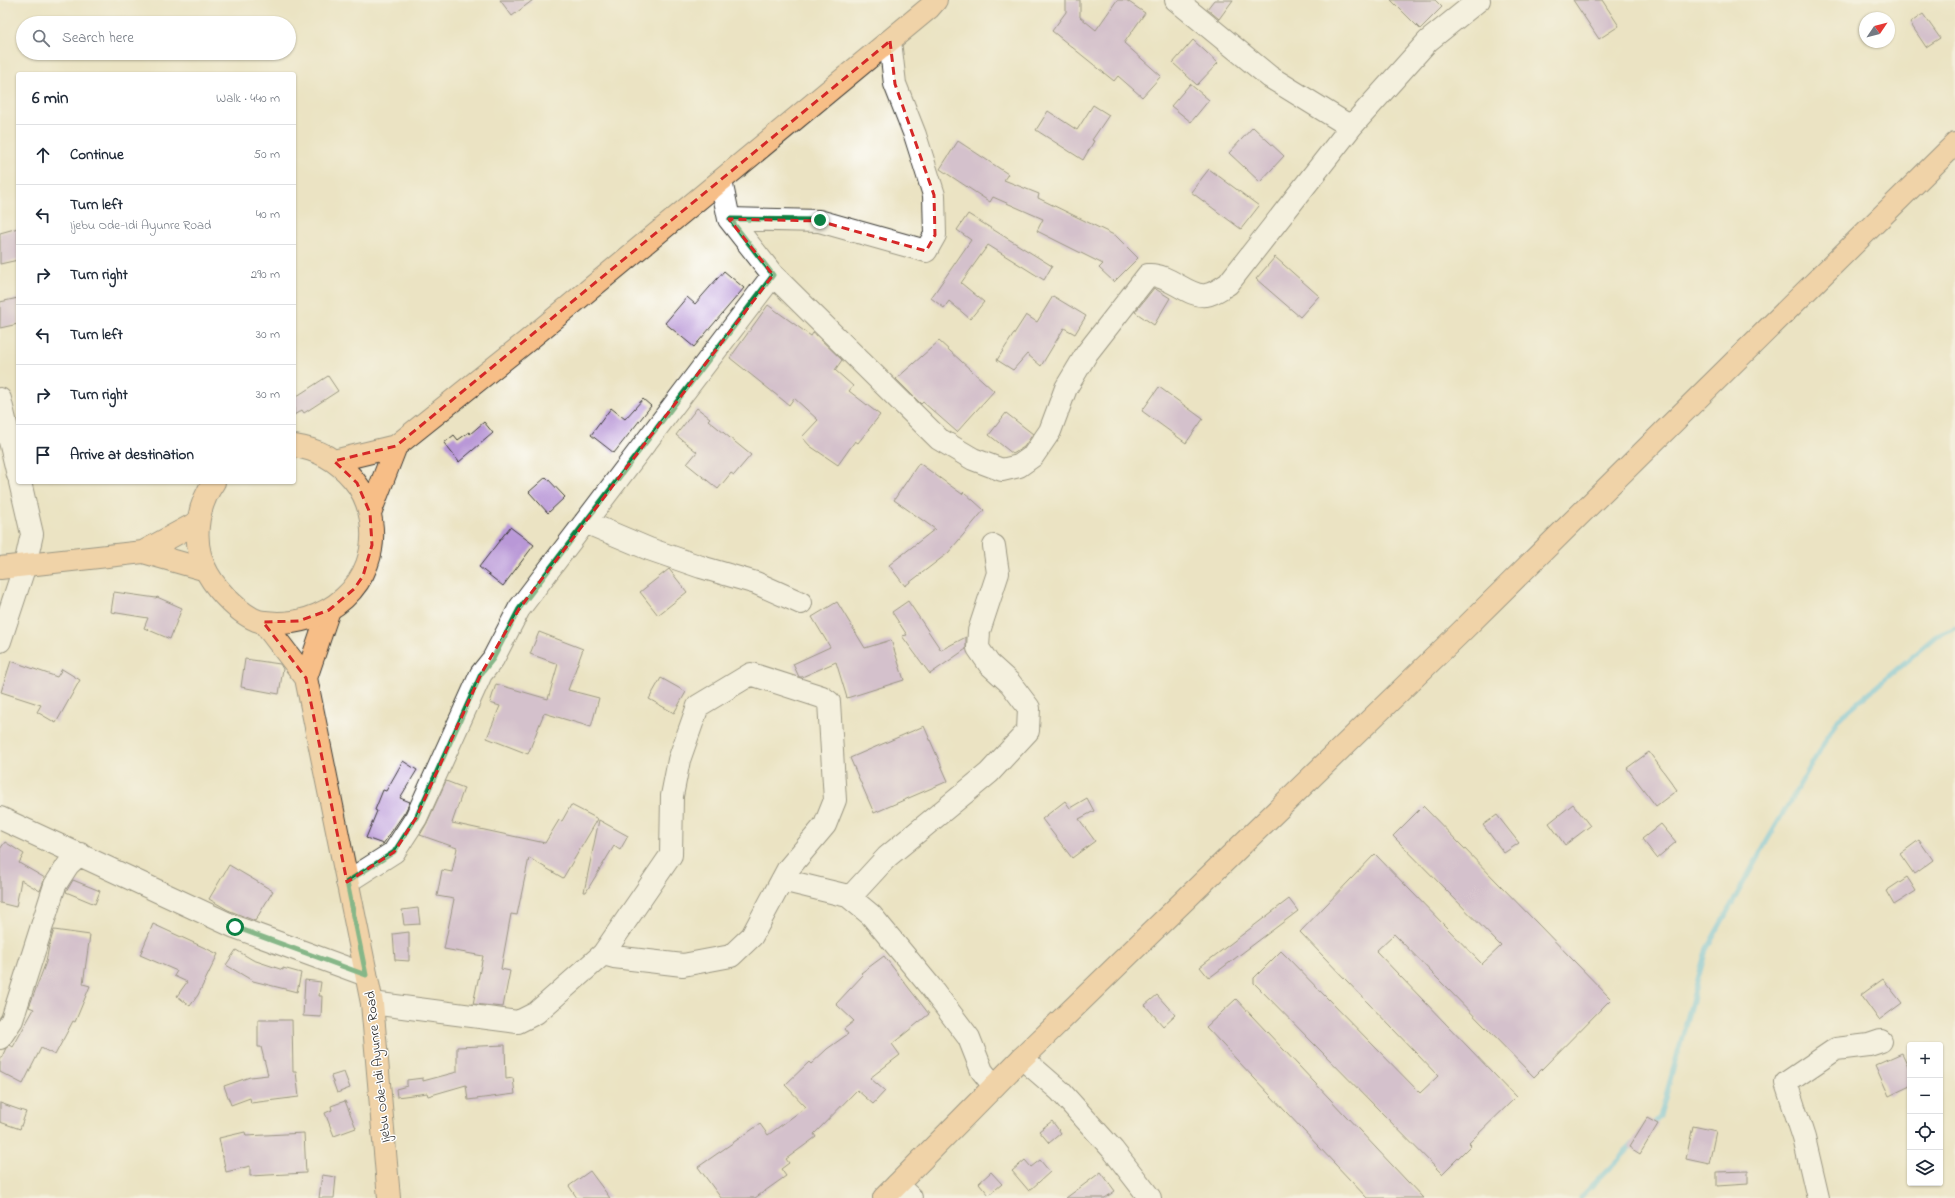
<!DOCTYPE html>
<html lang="en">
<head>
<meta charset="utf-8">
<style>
	body { margin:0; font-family:"Indie Flower",sans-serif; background:#f2f2f3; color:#1f2937 }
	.controls { position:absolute; right:12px; bottom:12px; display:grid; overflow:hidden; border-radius:4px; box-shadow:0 1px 3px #0004 }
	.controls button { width:36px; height:36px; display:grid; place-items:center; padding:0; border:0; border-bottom:1px solid #e0e1e3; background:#fff; color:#1f2937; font:20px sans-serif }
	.compass { position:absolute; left:1859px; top:12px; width:36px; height:36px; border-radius:50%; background:#fff; box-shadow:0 1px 3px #0004; rotate:55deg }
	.stop { position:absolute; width:12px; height:12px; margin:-9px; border:3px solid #0b8043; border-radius:50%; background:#fff }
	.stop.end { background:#0b8043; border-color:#fff; box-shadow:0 1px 4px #0008 }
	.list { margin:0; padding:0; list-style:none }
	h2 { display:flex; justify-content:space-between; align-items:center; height:52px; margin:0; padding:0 16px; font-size:17px }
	h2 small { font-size:13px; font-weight:400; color:#747a83 }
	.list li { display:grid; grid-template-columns:26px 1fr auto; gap:12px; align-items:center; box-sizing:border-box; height:60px; padding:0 16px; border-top:1px solid #e0e1e3 }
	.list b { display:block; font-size:15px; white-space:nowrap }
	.list p { margin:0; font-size:13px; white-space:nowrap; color:#747a83 }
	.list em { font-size:13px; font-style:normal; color:#747a83 }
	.icon { flex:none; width:22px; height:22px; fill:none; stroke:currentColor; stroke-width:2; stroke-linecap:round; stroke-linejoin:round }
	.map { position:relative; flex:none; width:1955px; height:1198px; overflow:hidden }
	.search { position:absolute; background:#fff; box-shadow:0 1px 3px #0004; left:16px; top:16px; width:280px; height:44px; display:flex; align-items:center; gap:10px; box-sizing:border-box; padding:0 14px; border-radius:22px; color:#747a83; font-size:15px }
	.panel { position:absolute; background:#fff; box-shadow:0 1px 3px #0004; left:16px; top:72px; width:280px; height:412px; border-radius:4px }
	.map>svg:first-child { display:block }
</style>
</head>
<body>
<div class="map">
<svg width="1955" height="1198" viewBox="0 0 1955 1198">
	<rect width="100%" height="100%" fill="#fff"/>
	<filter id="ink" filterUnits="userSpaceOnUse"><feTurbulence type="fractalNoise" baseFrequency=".025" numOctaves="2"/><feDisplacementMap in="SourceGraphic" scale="8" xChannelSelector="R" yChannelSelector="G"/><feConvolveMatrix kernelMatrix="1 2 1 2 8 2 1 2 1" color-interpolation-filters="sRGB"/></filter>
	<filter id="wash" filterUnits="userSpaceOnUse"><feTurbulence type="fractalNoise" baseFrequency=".012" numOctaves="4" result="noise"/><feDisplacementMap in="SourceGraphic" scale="16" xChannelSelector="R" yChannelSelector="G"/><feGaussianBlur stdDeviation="0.9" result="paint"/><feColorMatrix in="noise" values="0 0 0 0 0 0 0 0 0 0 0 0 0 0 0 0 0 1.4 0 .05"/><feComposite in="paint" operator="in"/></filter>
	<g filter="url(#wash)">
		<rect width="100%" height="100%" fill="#ebe3c3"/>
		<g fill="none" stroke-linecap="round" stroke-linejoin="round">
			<path stroke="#69c4e6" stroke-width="5" d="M1651,1126L1660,1117L1706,950L1764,846L1838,719L1936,636L1955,628
				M1580,1198L1634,1143"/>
		</g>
		<g id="blocks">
			<path fill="#b998d7" d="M500,0H533L512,16Z
				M1066,0H1080V17L1096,30L1117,0H1126L1145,13L1124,43L1161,76L1142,97L1118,76L1114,81L1052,31L1066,12Z
				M1214,0H1233L1219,19L1207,9Z
				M1391,0H1435L1442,7L1420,29Z
				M1573,0H1602L1619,26L1599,39Z
				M1923,14L1940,38L1926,47L1910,23Z
				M1193,40L1218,63L1197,85L1173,63Z
				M1190,84L1209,100L1191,122L1171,106Z
				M1093,105L1109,115L1092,140L1094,141L1083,160L1036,130L1048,111L1077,130Z
				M1253,127L1284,156L1260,182L1229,153Z
				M958,141L1008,174L1004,180L1039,194L1038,198L1116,236L1138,258L1114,282L1099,268L1103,264L1037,231L1043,219L993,197L990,202L940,169Z
				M1209,169L1259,206L1241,229L1191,192Z
				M968,214L1052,266L1044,280L988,245L961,283L984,302L970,319L949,301L944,308L931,298L971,240L957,230Z
				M18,228V260L0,264V233Z
				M1275,257L1319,296L1300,317L1256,279Z
				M724,271L744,288L694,347L665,323L687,297L695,304Z
				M1154,288L1170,298L1154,325L1135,312Z
				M1053,296L1086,316L1075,334L1064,328L1041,366L1027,354L1013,370L997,360L1026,315L1037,322Z
				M18,298V324L0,328V302Z
				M768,305L811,336L813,333L817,336L842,360L835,370L853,386L849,391L880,415L858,443L855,441L838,465L810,446L802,437L818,420L794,398L789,405L730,358Z
				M939,341L994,391L957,432L923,402L921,404L896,379Z
				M328,376L338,391L304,413L302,410L294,415V398Z
				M1159,387L1203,419L1186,443L1142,411Z
				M643,399L651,406L614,453L591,435L611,408L625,419Z
				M697,408L710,418L708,420L751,455L734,475L731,473L718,489L687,464L697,452L676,435Z
				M1006,413L1033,434L1024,447L1013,454L989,435Z
				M484,422L493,433L459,462L444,443L454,435L458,440L469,432L470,434Z
				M919,463L962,494L964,492L984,510L948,553L905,586L889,565L935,529L894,500Z
				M546,477L565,497L548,513L529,492Z
				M510,527L534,545L503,586L479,567Z
				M669,569L687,592L658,615L640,592Z
				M114,592L156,598L157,597L182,608L170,639L144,628L148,618L111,612Z
				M908,601L941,650L966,637V649L930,674L902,636L907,635L892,612Z
				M837,602L865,648L891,640L904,680L847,698L836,662L802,677H799L793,664L830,647L812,617Z
				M539,632L583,649L568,690L599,698L591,727L544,713L528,754L487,738L500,706L490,703L496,684L548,699L558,664L530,654Z
				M245,659L280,664L283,669L279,694L241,687Z
				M11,661L57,677L62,669L80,680L56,723L37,712L41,705L1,692Z
				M661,678L686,692L674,713L649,699Z
				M924,726L948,781L874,813L850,758Z
				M1649,752L1677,790L1656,806L1627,768Z
				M403,761L417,770L400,798L410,802L405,812L383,844L366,838L377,811L375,810L383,790L386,791Z
				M446,781L464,788L452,823L545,843L559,820L562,821L571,805L598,819L563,878L529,858L517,915L511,914L501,969L510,971L503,1007L473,1004L483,956L444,949L454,899L437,896L442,870L452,872L457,848L420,835L427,823Z
				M1087,798L1094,811L1079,819L1095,841L1072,858L1042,819L1065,801L1070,808Z
				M1573,804L1590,826L1565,845L1549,823Z
				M1423,806L1611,999L1534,1077L1394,934L1376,951L1516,1097L1469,1143L1471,1145L1442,1174L1254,983V978L1281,951L1420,1093L1438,1076L1300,932L1375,854L1482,964L1501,946L1393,836Z
				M1497,815L1519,843L1504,853L1483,825Z
				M599,820L628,836L620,850L614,846L586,892H584Z
				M1661,824L1676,842L1657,858L1642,839Z
				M1919,840L1933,860L1914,874L1900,854Z
				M5,842L24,854L19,863L45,878L40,891L21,880L16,907L0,903V849Z
				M229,865L273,891L255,921L228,910L209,899Z
				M1907,877L1916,891L1894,905L1886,891Z
				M73,880L100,891L95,904L66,892Z
				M1289,899L1298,911L1209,978L1200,967Z
				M418,908L420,924L404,925L402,910Z
				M153,924L218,954L198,995L190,1006L177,996L187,982L174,976L177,971L140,955Z
				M54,930L90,935L83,984L90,986L75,1022L73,1021L55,1055L41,1048L23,1084L0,1072V1061L6,1048L10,1045L13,1047L34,1009L29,1007L46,962L49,946Z
				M409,932V961L395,960L393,934Z
				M236,950L253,960L283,970V968L301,973L297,992L253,981L226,965Z
				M884,956L929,1014L892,1044L900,1055L870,1078L885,1091L873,1104L857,1090L814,1134L816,1137L786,1159L789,1163L781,1169L786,1176L755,1198H721L698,1167L760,1124L768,1135L806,1107L785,1085L809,1062L811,1064L827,1049L848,1034L844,1029L854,1021L836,1004L863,975L861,973Z
				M1883,979L1902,1003L1879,1020L1861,995Z
				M305,980L321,982L319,996H322L321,1017L303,1016Z
				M1157,995L1175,1015L1163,1026L1145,1005Z
				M1236,999L1423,1198H1367L1206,1027Z
				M258,1020H292L293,1072H296L299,1097L251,1103L250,1098L231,1105L224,1086L250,1077L268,1075L261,1047H258Z
				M505,1045L506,1079L513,1078L515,1094L468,1100L466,1085L428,1096L427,1093L397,1097L396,1089L407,1086V1080L423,1078V1081L457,1072V1047Z
				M1902,1053L1910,1070V1086L1889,1096L1875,1065Z
				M344,1072L350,1088L337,1093L331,1076Z
				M345,1101L356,1128L334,1136L325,1113L332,1110L331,1106Z
				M0,1103L26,1112L20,1129L0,1122Z
				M1647,1118L1658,1124L1640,1154L1629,1147Z
				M1052,1121L1061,1133L1049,1143L1039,1131Z
				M1693,1126L1716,1131L1709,1164L1686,1159Z
				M245,1132L246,1136L304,1133L306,1173L250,1176V1166L226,1172L219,1138Z
				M1025,1160L1031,1167L1040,1160L1050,1172L1029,1191L1012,1171Z
				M590,1171L610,1198H577L569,1186Z
				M1748,1171V1184L1717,1186V1172Z
				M991,1172L1002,1184L989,1195L979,1183Z
				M1101,1172L1115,1191L1105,1198H1066Z
				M322,1175L336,1177L334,1198H319Z"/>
		</g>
	</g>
	<g filter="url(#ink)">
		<use href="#blocks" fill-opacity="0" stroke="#3b3a35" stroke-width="1"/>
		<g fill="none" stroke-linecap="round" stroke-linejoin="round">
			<defs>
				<path id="minor" d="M1176,0L1270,77L1351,127
					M721,181L729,219L773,275L939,439L973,459L1002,470L1019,466L1033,456L1050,431L1066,388L1087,353L1148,275C1168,273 1189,298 1206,295C1214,294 1221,288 1228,284L1351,127L1428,41L1479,0
					M729,219L819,221L926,251L935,235L934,195L915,135L895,84L890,41
					M0,399L18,475
					M585,522L649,549L701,567L756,583L801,603
					M0,641L25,565L32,534L20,482
					M0,818L235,927L366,975
					M782,880L848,896L871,915L929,985L969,1038L982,1071L994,1086
					M347,882L394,852L416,818L481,674L493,659L519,609L773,275
					M848,896L853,894L887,857L989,773L1028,731L1029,708L1010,683L989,664L978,648L979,631L998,573L994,546
					M372,1003L518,1022L536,1013L603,954L671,855L672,796L679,760L698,706L751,674L822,697L829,702L835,800L825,825L788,869L752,936L731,956L683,965L614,957L603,954
					M0,1038L12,1020L55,885L68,865L80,854
					M1022,1058L1060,1091L1113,1150L1150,1198
					M897,1185L911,1198
					M1818,1198L1804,1138L1786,1083L1836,1049L1869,1045L1881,1041"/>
				<path id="major" d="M263,622L306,678L372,1003L389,1198
					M306,678L329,610
					M884,1198L1022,1058L1463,630L1955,144"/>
				<path id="highway" d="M334,461L396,446L526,342L929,8L936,0
					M214,482C196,508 191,545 208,574C217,590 244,620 264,622C325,630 381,584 371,520C369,506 363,491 353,479C338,461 318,449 294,446
					M370,513L396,446
					M143,552L206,570
					M0,568L143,552L198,522"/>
			</defs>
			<use href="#minor" stroke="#3b3a35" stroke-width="24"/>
			<use href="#major" stroke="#3b3a35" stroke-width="24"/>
			<use href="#highway" stroke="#3b3a35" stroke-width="24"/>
			<use href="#minor" stroke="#fff" stroke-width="22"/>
			<use href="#major" stroke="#f7be87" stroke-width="22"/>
			<use href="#highway" stroke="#f7be87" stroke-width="22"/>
		</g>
	</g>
	<g fill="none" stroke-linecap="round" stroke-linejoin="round" filter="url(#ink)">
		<path stroke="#0b8043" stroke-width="5" d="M235,927L366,975L347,882L394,852L416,818L481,674L493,659L519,609L773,275L730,219L820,220"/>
	</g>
	<path d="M0 0H1955V1198H0ZM890,41L895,84L934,195L935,235L926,251L819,221L729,219L773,275L519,609L481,674L416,818L394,852L347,882L306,678L263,622L299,621L329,610L354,589L363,576L372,545L370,513L357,483L334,461L396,446Z" fill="#ebe3c3" fill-opacity=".55" fill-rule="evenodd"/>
	<path fill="none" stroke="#d62828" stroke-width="3" stroke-dasharray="8 5" stroke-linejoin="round" d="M890,41L895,84L934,195L935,235L926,251L819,221L729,219L773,275L519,609L481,674L416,818L394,852L347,882L306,678L263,622L299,621L329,610L354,589L363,576L372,545L370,513L357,483L334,461L396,446Z"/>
	<g text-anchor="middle" stroke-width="3" stroke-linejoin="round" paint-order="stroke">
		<g font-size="14" fill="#1c1c1c" stroke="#fff">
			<text transform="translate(377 1067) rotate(-96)" y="5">Ijebu Ode-Idi Ayunre Road</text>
		</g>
	</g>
</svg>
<div class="controls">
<button>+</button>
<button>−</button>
<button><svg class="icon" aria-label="locate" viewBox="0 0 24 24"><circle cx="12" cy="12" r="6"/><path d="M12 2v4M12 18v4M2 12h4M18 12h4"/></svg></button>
<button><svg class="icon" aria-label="layers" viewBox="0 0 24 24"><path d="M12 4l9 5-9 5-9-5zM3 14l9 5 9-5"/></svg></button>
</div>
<svg class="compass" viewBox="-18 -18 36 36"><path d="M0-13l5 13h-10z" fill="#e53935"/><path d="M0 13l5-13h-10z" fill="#747a83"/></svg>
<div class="stop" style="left:235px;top:927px"></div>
<div class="stop end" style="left:820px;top:220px"></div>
<div class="search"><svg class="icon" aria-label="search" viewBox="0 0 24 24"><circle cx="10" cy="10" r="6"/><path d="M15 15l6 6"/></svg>Search here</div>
<section class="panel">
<h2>6 min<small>Walk · 440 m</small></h2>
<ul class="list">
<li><svg class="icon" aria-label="ahead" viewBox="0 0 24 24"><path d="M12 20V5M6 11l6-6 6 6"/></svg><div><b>Continue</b></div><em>50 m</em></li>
<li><svg class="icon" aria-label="left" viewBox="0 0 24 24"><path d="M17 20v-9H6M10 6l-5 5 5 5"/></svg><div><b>Turn left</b><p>Ijebu Ode-Idi Ayunre Road</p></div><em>40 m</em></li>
<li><svg class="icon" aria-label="right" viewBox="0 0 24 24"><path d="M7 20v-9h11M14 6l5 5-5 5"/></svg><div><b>Turn right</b></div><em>290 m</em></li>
<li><svg class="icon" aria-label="left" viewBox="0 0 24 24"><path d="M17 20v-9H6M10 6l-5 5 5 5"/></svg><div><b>Turn left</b></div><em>30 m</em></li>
<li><svg class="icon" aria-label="right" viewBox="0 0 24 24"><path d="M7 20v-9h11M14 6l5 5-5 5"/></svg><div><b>Turn right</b></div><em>30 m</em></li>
<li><svg class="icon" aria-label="arrive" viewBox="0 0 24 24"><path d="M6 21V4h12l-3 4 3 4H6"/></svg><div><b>Arrive at destination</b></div></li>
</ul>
</section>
</div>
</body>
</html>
